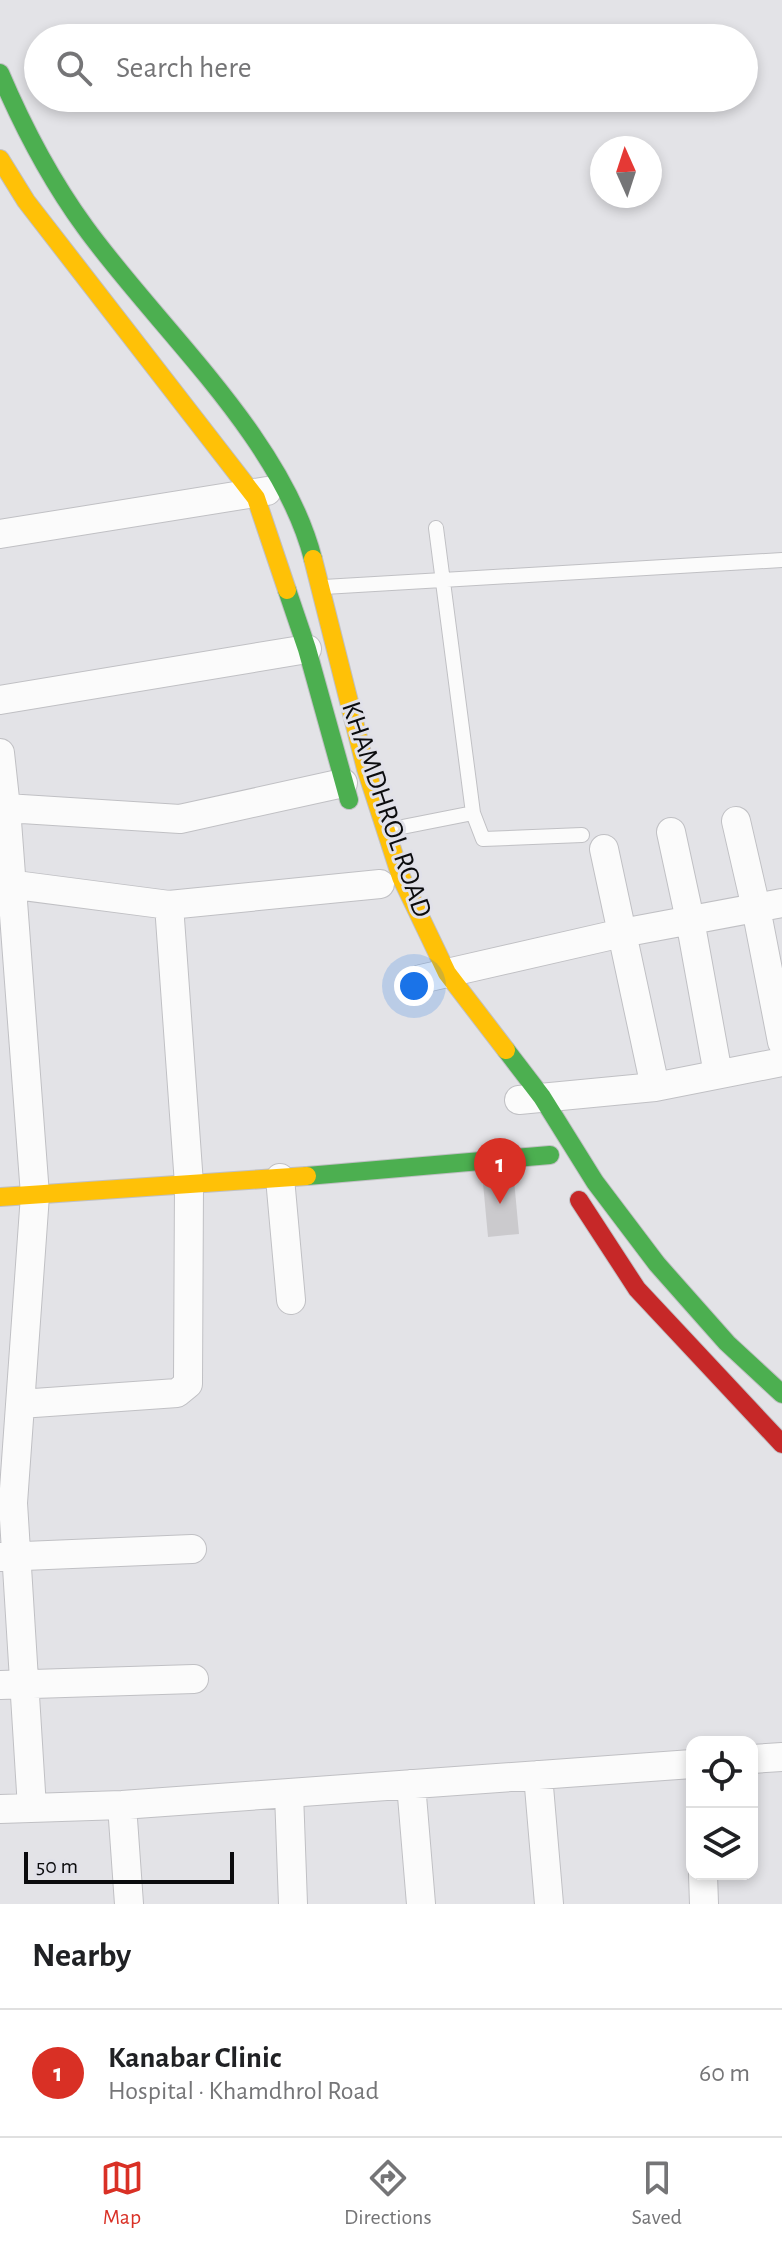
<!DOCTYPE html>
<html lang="en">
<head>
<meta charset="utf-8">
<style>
	body { margin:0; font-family:"Alegreya Sans",sans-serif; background:#f2f2f2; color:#202124 }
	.controls { position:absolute; right:24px; bottom:24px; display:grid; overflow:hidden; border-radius:16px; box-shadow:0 4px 12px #0003 }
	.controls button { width:72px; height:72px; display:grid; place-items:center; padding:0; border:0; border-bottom:2px solid #e0e0e0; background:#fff; color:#202124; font:40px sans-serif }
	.compass { position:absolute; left:590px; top:136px; width:72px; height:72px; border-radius:50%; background:#fff; box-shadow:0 4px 12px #0003; rotate:357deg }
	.scale { position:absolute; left:24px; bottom:20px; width:210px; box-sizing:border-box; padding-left:8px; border:4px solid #0b0c0e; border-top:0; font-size:22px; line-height:28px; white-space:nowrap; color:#0b0c0e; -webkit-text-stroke:6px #e1e1e9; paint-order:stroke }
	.you { position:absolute; left:414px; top:986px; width:28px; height:28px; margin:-20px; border:6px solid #fff; border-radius:50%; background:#1a73e8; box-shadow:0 0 0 12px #1a73e833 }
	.badge { display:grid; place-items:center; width:52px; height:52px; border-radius:50%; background:#d93025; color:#fff; font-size:26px; font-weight:700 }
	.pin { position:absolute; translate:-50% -66px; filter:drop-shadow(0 2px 4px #0008) }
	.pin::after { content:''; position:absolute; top:42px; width:28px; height:24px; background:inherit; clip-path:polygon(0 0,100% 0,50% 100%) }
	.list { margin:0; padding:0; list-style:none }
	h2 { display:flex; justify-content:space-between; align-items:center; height:104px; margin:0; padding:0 32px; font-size:34px }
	h2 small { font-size:26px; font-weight:400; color:#757577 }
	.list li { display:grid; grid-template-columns:52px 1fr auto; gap:24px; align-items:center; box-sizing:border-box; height:128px; padding:0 32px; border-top:2px solid #e0e0e0 }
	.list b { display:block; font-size:30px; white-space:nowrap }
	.list p { margin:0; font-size:26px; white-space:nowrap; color:#757577 }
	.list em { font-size:26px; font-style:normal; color:#757577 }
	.icon { flex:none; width:44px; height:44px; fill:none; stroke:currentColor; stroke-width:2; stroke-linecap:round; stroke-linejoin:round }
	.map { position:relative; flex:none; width:782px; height:1904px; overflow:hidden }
	.search { position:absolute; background:#fff; box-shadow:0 4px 12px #0003; left:24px; right:24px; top:24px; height:88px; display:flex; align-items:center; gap:20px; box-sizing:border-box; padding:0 28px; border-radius:44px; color:#757577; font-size:30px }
	.sheet { height:232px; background:#fff }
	nav { display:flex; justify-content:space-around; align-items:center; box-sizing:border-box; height:112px; border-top:2px solid #e0e0e0; background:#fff; font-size:22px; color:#757577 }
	nav a { display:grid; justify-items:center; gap:4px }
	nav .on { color:#d93025 }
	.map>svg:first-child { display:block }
</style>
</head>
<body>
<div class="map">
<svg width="782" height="1904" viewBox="0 0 782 1904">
	<rect width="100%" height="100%" fill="#e3e3e7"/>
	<path fill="#cbcacd" d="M514,1180L519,1234L488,1237L483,1183Z"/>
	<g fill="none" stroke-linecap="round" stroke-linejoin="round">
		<defs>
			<path id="lane" d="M324,587L782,560
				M473,813L483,839L582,835
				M387,830L473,813L436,528"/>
			<path id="street" d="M0,534L267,491
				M0,700L307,649
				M0,753L6,808L35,1195L13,1503L32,1808
				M6,808L180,819L343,783
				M736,821L756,908L782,1042
				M671,832L690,920L718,1074
				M604,849L655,1087
				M0,883L169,905L380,884
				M421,979L622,933L782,903
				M519,1100L655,1087L782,1062
				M280,1178L291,1300
				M20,1404L177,1393L188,1384L189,1184L169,905
				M0,1557L192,1549
				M0,1685L194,1679
				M752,1759L782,1757
				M538,1775L549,1904
				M411,1784L421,1904
				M289,1793L293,1904
				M122,1805L129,1904
				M0,1809L122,1805L692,1764
				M703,1874L704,1904"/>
			<path id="fast" d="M0,73C23,127 50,179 85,227C158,328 282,437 313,559
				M287,590L307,649L349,800
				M506,1050L542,1097L595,1182L657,1264L727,1343L782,1394
				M307,1176L550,1155"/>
			<path id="slow" d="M0,159L26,201L256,498L287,590
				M313,559L366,769L401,877L447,973L506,1050
				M0,1197L307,1176"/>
			<path id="jam" d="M579,1200L637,1289L782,1444"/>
		</defs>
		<use href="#lane" stroke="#c0c0c4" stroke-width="16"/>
		<use href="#street" stroke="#c0c0c4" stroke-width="30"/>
		<use href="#fast" stroke="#c0c0c4" stroke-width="20"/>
		<use href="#slow" stroke="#c0c0c4" stroke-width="20"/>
		<use href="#jam" stroke="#c0c0c4" stroke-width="20"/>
		<use href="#lane" stroke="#fbfbfb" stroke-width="14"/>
		<use href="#street" stroke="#fbfbfb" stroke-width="28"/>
		<use href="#fast" stroke="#4caf50" stroke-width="18"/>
		<use href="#slow" stroke="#ffc107" stroke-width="18"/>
		<use href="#jam" stroke="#c62828" stroke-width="18"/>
	</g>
	<g text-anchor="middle" stroke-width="6" stroke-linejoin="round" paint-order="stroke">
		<g font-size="28" fill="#0b0c0e" stroke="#e1e1e9">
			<text transform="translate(388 809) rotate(71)" y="10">KHAMDHROL ROAD</text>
		</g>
	</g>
</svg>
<div class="controls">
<button><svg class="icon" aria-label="locate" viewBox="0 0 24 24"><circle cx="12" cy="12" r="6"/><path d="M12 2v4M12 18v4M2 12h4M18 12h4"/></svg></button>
<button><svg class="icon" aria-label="layers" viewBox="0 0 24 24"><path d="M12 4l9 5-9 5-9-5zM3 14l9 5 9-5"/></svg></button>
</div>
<svg class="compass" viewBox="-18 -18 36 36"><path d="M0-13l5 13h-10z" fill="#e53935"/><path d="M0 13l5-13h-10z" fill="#757577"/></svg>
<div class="scale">50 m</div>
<div class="you"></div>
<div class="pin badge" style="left:500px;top:1204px">1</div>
<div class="search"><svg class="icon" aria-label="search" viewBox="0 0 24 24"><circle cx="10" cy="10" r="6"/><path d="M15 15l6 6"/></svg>Search here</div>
</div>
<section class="sheet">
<h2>Nearby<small></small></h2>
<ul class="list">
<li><span class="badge">1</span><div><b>Kanabar Clinic</b><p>Hospital · Khamdhrol Road</p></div><em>60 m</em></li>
</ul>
</section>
<nav>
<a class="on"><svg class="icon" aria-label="map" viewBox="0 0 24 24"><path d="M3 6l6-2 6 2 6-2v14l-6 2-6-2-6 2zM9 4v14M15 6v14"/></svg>Map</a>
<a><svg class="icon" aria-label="directions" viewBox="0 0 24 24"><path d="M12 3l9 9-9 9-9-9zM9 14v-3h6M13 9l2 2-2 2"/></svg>Directions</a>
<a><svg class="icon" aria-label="saved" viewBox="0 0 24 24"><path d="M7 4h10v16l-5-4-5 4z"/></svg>Saved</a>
</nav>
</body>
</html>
